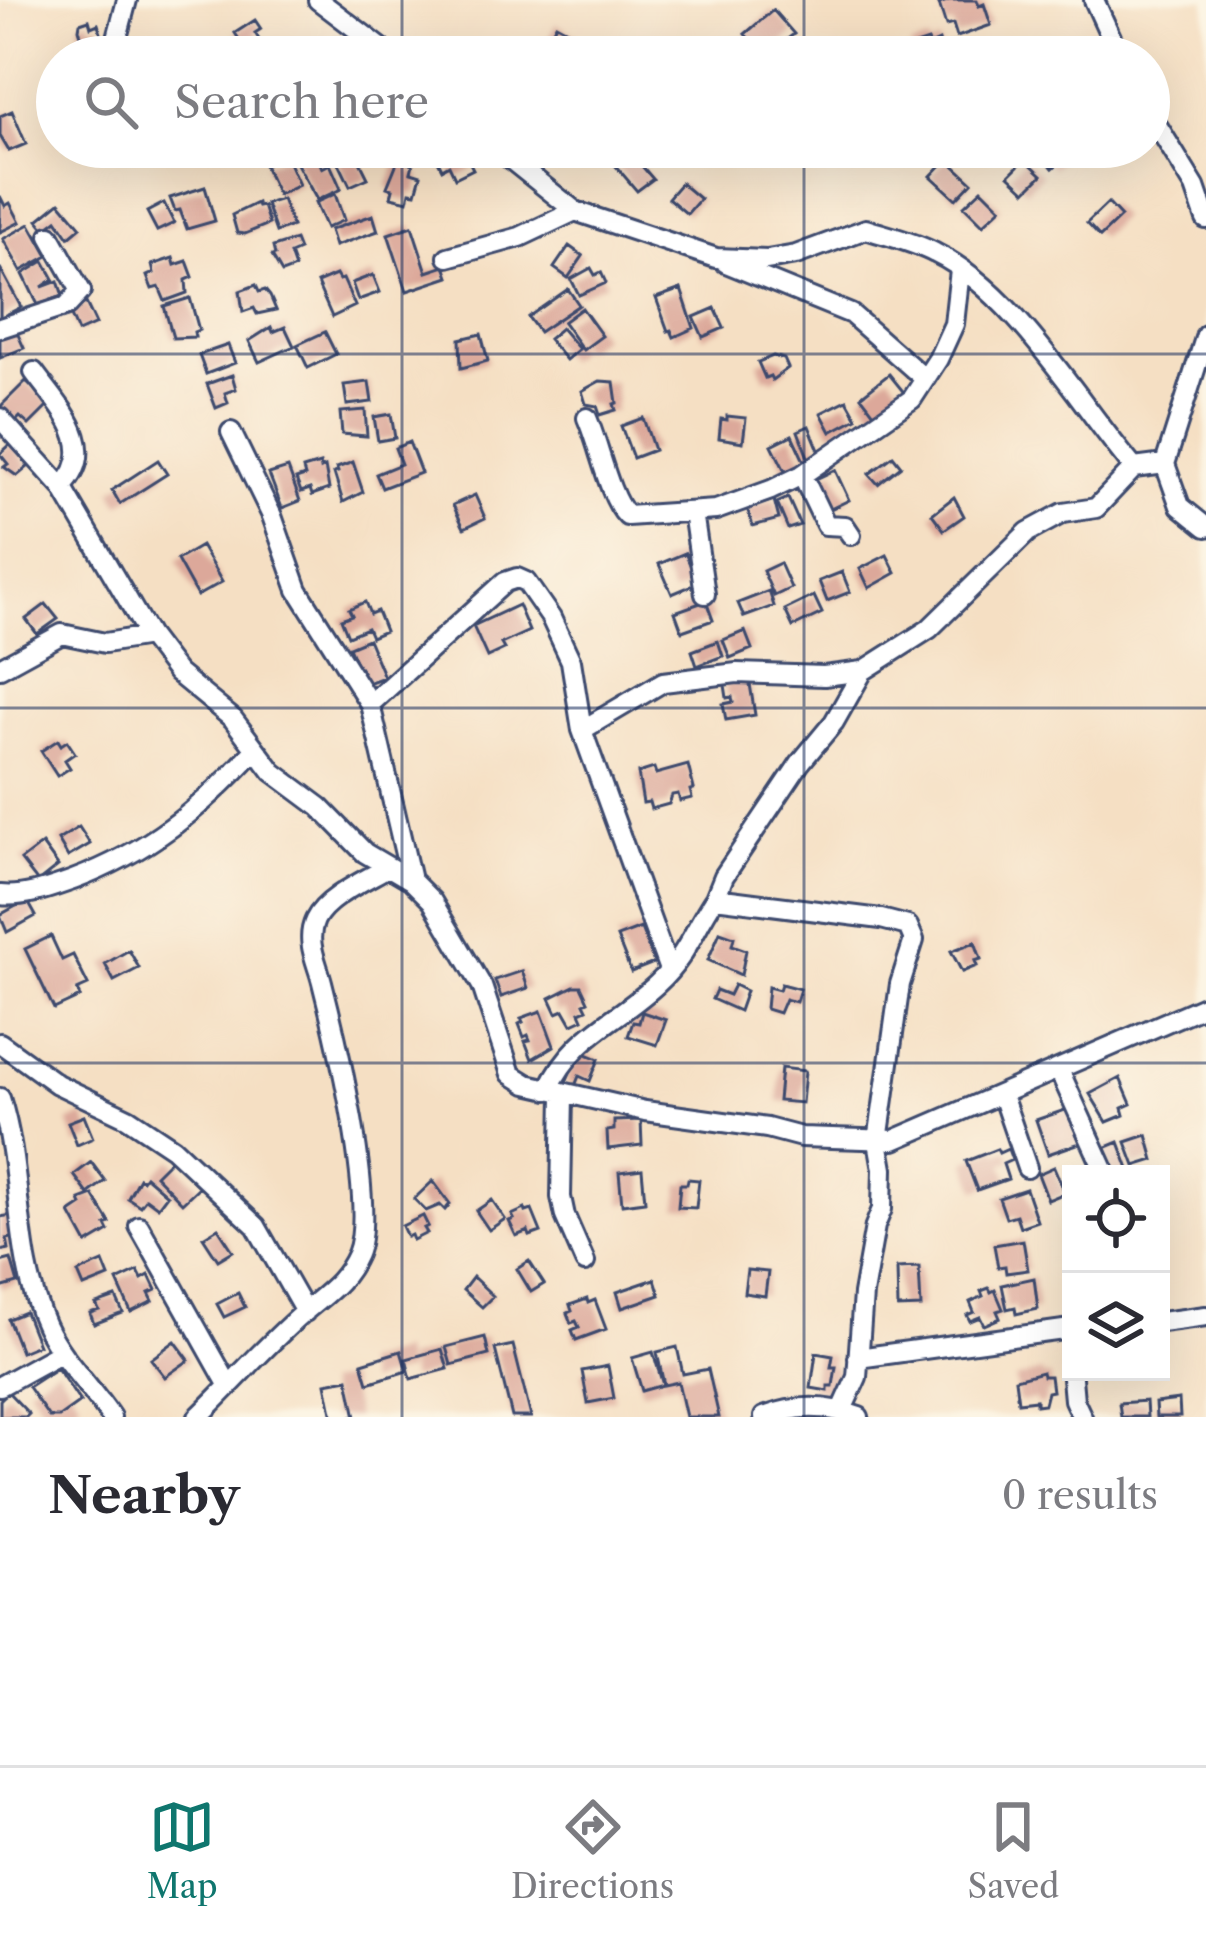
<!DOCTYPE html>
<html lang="en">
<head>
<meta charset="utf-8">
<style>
	body { margin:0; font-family:"Libre Caslon Text",serif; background:#f2f2f3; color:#2b2b33 }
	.controls { position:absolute; right:36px; bottom:36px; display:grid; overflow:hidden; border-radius:0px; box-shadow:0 12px 48px #0002 }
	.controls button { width:108px; height:108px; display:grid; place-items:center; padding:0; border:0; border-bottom:3px solid #e1e1e2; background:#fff; color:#2b2b33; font:60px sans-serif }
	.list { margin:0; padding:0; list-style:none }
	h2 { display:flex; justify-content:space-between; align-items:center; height:156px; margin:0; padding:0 48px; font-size:51px }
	h2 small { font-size:39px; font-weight:400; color:#7c7c81 }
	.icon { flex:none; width:66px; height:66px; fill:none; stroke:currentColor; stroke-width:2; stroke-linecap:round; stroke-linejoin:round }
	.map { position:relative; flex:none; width:1206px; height:1417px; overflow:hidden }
	.search { position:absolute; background:#fff; box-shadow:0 12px 48px #0002; left:36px; right:36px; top:36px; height:132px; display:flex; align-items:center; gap:30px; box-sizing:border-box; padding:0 42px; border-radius:66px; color:#7c7c81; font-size:45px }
	.sheet { height:348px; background:#fff }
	nav { display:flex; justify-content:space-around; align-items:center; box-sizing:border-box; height:168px; border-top:3px solid #e1e1e2; background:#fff; font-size:33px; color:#7c7c81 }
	nav a { display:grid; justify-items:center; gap:6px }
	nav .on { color:#0f766e }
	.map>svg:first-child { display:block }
</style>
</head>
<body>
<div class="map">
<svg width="1206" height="1417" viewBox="0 0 1206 1417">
	<rect width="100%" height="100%" fill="#fcf5e5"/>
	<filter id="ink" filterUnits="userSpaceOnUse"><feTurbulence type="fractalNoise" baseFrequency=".00833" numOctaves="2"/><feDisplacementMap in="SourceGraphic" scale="24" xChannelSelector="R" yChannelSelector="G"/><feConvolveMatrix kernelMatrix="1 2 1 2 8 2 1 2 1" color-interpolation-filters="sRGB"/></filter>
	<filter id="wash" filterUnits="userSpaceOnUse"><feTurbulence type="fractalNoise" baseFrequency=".004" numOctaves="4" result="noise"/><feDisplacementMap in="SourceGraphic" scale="48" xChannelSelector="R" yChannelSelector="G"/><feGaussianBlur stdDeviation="2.7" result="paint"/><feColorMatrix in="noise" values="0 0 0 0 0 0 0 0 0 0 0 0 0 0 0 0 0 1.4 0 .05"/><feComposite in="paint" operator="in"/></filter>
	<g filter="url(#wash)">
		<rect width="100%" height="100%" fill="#f5dfc3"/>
		<g id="blocks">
			<path fill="#dca89a" d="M949,0H977L979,6L984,4L991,25L957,37L953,24L946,26L939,4Z
				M773,10L794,34L764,57L745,34Z
				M89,20L91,27L98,24L103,40L95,42L97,48L86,51L79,29L80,23Z
				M255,20L261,29L255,33L260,41L246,50L235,33Z
				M556,24L584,39L574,57H538Z
				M928,41L930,45L939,41L944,57H913L910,47Z
				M12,111L26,144L9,151L0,136V116Z
				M306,147H336L337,150L318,159L322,168L330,164L341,189L317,200L291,153Z
				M462,147L473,169L455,178L449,165L442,169L436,157Z
				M1044,147H1069L1072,151L1053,168L1039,152Z
				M353,148L368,178L350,186L336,157Z
				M629,151L653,179L637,191L614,164Z
				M286,156L299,185L278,195L264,165Z
				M947,159L972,182L956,199L931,176Z
				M1025,159L1042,175L1026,191L1009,175Z
				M398,160L413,164L411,172L421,175L416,193L410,192L408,201L391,197L393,189L387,187Z
				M681,183L700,199L687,214L668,198Z
				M205,187L215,221L187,229L180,210L175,211L170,198Z
				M982,189L1001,208L983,225L964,206Z
				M335,194L344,220L326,228L315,203Z
				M0,196L5,206L10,203L20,222L0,232Z
				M282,199L292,226L276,232L266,204Z
				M60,202L81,227L69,237L57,220L45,229L38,220Z
				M164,203L174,223L157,231L147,212Z
				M257,203L258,207L263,206L269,224L245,234L237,233L232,215Z
				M1108,203L1121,217L1100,237L1087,223Z
				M373,215L378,231L335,246L330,230Z
				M30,224L48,256L21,271L3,239Z
				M412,226L427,272L445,266L449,277L407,291L388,234Z
				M295,240L299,250L290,254L295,268L282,273L272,256L275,255L273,247Z
				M569,246L583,256L568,278L554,268Z
				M173,258L175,265L187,261L193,277L186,280L187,293L165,301L159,287L152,289L147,276L154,273L152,265Z
				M44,261L54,279L42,287L58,281L63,296L38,305L23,274Z
				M0,268L21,307L0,318Z
				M591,268L595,275L601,272L606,283L579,295L571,279Z
				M336,275L339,280L343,279L355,306L332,317L317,283Z
				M373,275L380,292L358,300L352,283Z
				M256,285L259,292L265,290L270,296L276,310L257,314L254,308L243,312L240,291Z
				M568,289L579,305L539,332L528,317Z
				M681,289L694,328L674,337L671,330L668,331L656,298Z
				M190,298L199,330L194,332L195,337L173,338L164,306Z
				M86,303L96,324L78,332L69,311Z
				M582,308L602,336L583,350L563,322Z
				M715,308L724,328L703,337L694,317Z
				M271,327L273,332L285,327L294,346L259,362L249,341Z
				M15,328L24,348L0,358V335Z
				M561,328L579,349L566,360L548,339Z
				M325,332L336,354L308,368L297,345Z
				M481,334L488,361L461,368L460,339Z
				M228,345L235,363L206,374L199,355Z
				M773,356L784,359L788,368L772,380L770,376L765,378L758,362Z
				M889,374L906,395L877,417L861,396Z
				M232,375L236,389L225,393L228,403L216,408L207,384Z
				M26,381L50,404L29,425L20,417L16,421L0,407Z
				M600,381L614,382L617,403L614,404L616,410L600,415L597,406L586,404L582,391Z
				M369,382L372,402L347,405L344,385Z
				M847,400L857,418L831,432L821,413Z
				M365,410L367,436L342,434L340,412Z
				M391,414L395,438L378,441L374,417Z
				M727,416L746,418L743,442L719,438L721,419L727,420Z
				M643,418L654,450L633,458L621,426Z
				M809,426L821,455L809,460L798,431Z
				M792,435L805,463L786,473L772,445Z
				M409,442L421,473L382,488L376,474L401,464L395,448Z
				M11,444L29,466L17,476L4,467L8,464L0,454Z
				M893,456L901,466L878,484L869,474Z
				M158,460L167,474L120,504L112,490Z
				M353,462L363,492L343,502L334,473L338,472L337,468Z
				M320,464L321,469L325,467L329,489L312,495L310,489L301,492L296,479L305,476L303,469Z
				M288,468L300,501L282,508L269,474Z
				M835,470L849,500L824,512L812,487L818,485L816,479Z
				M475,495L485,518L464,528L453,505Z
				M954,497L964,516L944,530L932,514Z
				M788,498L800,525L788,529L777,503Z
				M774,500L779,519L753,526L747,508Z
				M201,546L222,582L197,596L177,560Z
				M685,553L698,583L672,594L659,564Z
				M887,555L896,573L869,588L860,569Z
				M780,563L791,588L774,596L763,571Z
				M842,572L850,592L827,601L819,581Z
				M769,591L774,606L744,617L738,603Z
				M814,596L822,613L793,627L785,610Z
				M706,601L713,620L682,631L675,612Z
				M365,602L370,614L377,611L385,631L371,637L367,628L348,636L341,619L352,615L349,609Z
				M46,604L58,619L37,634L26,619Z
				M518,605L529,631L501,644L504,649L487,657L473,626Z
				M745,631L752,649L730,658L723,640Z
				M368,639L384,677L365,684L349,647Z
				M718,641L723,656L697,666L692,651Z
				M749,678L755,715L726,720L723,704L733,702L732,697L727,698L725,685Z
				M58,740L61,745L67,741L75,753L65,760L70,768L57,776L41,751Z
				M688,765L694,789L690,790L692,798L680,801L678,794L672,795L669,804L651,809L649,802L643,803L638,773L654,768L656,774Z
				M79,827L90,844L68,857L58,840Z
				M42,844L58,866L38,882L21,860Z
				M27,900L36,916L7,932L0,915Z
				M641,928L654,963L631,972L617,937Z
				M720,932L734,937L732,945L746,950L741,975L708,960Z
				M51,936L62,960L73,955L88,985L77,990L80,997L54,1009L25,949Z
				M975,942L981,959L975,961L977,966L962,972L951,951Z
				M129,950L139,968L114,981L105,964Z
				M522,971L528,988L501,997L495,980Z
				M781,984L800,989L796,1002L785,999L779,1013L766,1009L768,987L779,990Z
				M734,985L746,991L739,1011L712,999L716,990L729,995Z
				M574,986H581L588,1001L584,1003L587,1009L580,1012L583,1019L572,1024L564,1010L557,1013L550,998Z
				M541,1011L554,1046L532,1059L525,1041L530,1040L528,1035L524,1037L519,1024L523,1022L521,1018Z
				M642,1012L666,1020L657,1045L628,1036L633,1022L639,1023Z
				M584,1053L599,1059L590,1081L579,1076L575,1086L566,1082L578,1054Z
				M781,1068L805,1071L802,1103L778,1101Z
				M1120,1078L1131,1104L1122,1108L1124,1115L1107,1122L1090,1094Z
				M1068,1109L1080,1143L1048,1154L1036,1120Z
				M84,1116L93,1138L77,1145L68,1122Z
				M641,1120L642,1145L608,1149L607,1131L614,1130V1121Z
				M1147,1135L1154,1160L1135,1166L1126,1142Z
				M1119,1142L1130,1172L1111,1174L1102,1149Z
				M997,1149L999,1153L1008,1149L1012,1160L1003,1164L1008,1179L977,1190L966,1161Z
				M171,1159L199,1187L182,1203L155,1175Z
				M91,1162L105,1181L88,1194L74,1175Z
				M1054,1167L1065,1193L1048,1200L1038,1174Z
				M642,1169L645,1201L622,1204L619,1172Z
				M145,1176L167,1195L158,1207L146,1198L140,1206L128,1198L139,1178L142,1180Z
				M688,1179L699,1180L696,1208L678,1207L680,1184H687Z
				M433,1181L450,1204L445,1210L440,1205L426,1211L414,1199Z
				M1026,1189L1037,1221L1020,1227L1016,1215L1006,1218L999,1198Z
				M93,1195L110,1223L106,1225L109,1231L87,1244L70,1213L82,1205L80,1200Z
				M492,1200L505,1219L489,1230L476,1211Z
				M525,1209L526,1212L532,1210L541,1232L530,1236L528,1231L516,1236L509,1221L514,1219L512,1215Z
				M12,1215L16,1237L7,1239L9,1249L0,1251V1217Z
				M423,1216L428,1226L424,1228L427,1233L413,1240L411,1235L407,1237L402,1226Z
				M218,1228L233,1251L218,1260L203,1237Z
				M1023,1240L1028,1270L1006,1273L1005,1266L998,1267L994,1245Z
				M11,1259L18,1283L0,1288V1262Z
				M529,1261L544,1284L531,1292L517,1269Z
				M103,1262L109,1277L84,1287L78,1273Z
				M919,1267L921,1307L898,1308L897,1268Z
				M747,1270L768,1272L765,1296L744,1293Z
				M138,1271L142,1279L149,1275L156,1290L149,1293L153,1301L131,1312L117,1281Z
				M473,1277L493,1296L482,1307L463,1290Z
				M1034,1278L1038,1309L1016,1314L1015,1307L1007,1309L1002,1285Z
				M655,1279L660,1295L622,1308L617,1292Z
				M989,1288L991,1292L995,1290L1003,1309L997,1311L1000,1318L984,1325L980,1317L970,1321L967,1315L974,1312L970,1302L983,1296L981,1291Z
				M238,1293L245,1307L224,1317L217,1304Z
				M116,1297L123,1313L94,1324L90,1313L99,1310L96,1304Z
				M587,1299L588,1303L595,1300L606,1329L576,1340L572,1330L579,1327L576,1321L571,1323L567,1313L572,1311L570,1305Z
				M25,1312L38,1345L21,1352L8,1319Z
				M485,1337L489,1355L451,1365L446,1347Z
				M175,1341L189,1360L165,1377L151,1359Z
				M513,1345L531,1417H512L495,1349Z
				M677,1347L683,1374L708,1369L719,1417H686L678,1382L664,1385L657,1352Z
				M442,1349L448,1369L411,1379L406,1359Z
				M401,1351L407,1371L368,1383L362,1363Z
				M653,1352L663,1385L642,1391L632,1358Z
				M816,1353L833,1356L831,1367H836L833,1386H828V1391L811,1388Z
				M608,1366L614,1398L588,1403L582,1371Z
				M57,1368L80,1402L59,1417H49L28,1387Z
				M1042,1372L1043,1376H1050L1052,1391L1047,1392L1044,1404L1036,1405V1400L1018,1402L1015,1379Z
				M348,1379L356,1417H333L326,1383Z
				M8,1392L29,1414L26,1417H0V1400Z
				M1179,1400L1180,1417H1156L1155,1403Z
				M1146,1401L1147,1417H1121L1119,1403Z"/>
		</g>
	</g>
	<g filter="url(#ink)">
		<use href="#blocks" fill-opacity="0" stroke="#3c496d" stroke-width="3"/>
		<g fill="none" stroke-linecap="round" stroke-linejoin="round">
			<defs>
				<path id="minor" d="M318,0L393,57
					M1094,0L1120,57
					M112,57L127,0
					M1149,112L1195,187L1206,219
					M495,147L575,211L716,258L767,260L796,255L866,229C888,236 914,242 935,253C1014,291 1078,402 1134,468L1165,464L1180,506L1206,527
					M448,257L520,237L575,211
					M726,263L851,314L925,379
					M0,328L67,306L81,291L50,236
					M34,372C59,407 102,447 62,487
					M0,418L62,487L149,636L177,673L233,719L273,772L320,807L365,853L411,880L432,901L482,986L511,1074L527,1084L645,1111L767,1128L801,1137L894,1140L1206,1005
					M587,418C599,445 609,498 627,516L716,510L771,490L802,475L912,399L938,359L954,324L960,270
					M231,432L272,516L298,590L370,704L411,880
					M1165,464L1206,335
					M802,475L826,525L845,526L851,535
					M693,512L705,594
					M0,668L62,634L105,643L149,636
					M370,704L505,582L517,578L526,582L551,618L571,661L582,730L669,970
					M582,730L663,682L737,673L824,676L863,671L929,629L1028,532L1063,513L1096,508L1134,468
					M0,895C24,898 50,888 73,880C148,852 200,810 254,751
					M715,898L724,876L800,763L834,722L863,671
					M0,1043L57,1084L128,1118L173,1148L256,1226L305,1312
					M1059,1070L1106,1174
					M548,1090C574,1034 615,1023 657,984C688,955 693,930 715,898L881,919L908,926L914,940L900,984L878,1141L883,1169L882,1209L875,1226L863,1294L857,1377L842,1410
					M563,1095L561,1197L565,1216L585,1262
					M1002,1095L1027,1168
					M0,1098C24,1172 13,1255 46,1326C62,1360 90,1386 111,1417
					M139,1226L229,1386
					M1161,1322L1206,1316
					M858,1358L1071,1329
					M1071,1367L1074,1400L1082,1417
					M0,1386L60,1353
					M198,1417C233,1383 266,1345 303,1313C326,1293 344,1283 357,1254C377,1206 336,1037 322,982C317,962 305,941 315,920C326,897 366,880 388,867
					M764,1417C795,1405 828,1405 859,1417"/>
			</defs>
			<use href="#minor" stroke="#3c496d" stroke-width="24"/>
			<use href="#minor" stroke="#fff" stroke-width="18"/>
		</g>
	</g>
	<path fill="none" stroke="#1b2f5e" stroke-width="3" stroke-opacity="0.55" d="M402,0V57M804,0V57M402,147V1417M804,147V1417M0,354H1206M0,708H1206M0,1063H1206"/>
</svg>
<div class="controls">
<button><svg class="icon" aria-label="locate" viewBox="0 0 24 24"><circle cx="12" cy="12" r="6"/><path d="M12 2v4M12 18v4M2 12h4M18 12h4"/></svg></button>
<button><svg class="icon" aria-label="layers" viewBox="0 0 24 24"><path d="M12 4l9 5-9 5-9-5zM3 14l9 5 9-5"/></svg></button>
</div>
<div class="search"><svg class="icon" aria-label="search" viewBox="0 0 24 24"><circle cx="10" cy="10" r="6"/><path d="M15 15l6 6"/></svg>Search here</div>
</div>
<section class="sheet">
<h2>Nearby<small>0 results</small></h2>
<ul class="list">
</ul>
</section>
<nav>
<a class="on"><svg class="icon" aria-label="map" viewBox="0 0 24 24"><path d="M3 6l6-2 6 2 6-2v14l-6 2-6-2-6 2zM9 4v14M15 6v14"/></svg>Map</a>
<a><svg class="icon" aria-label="directions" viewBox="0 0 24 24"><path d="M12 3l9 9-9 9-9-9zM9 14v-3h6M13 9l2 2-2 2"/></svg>Directions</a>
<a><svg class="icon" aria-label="saved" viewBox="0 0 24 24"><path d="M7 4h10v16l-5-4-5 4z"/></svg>Saved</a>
</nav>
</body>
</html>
